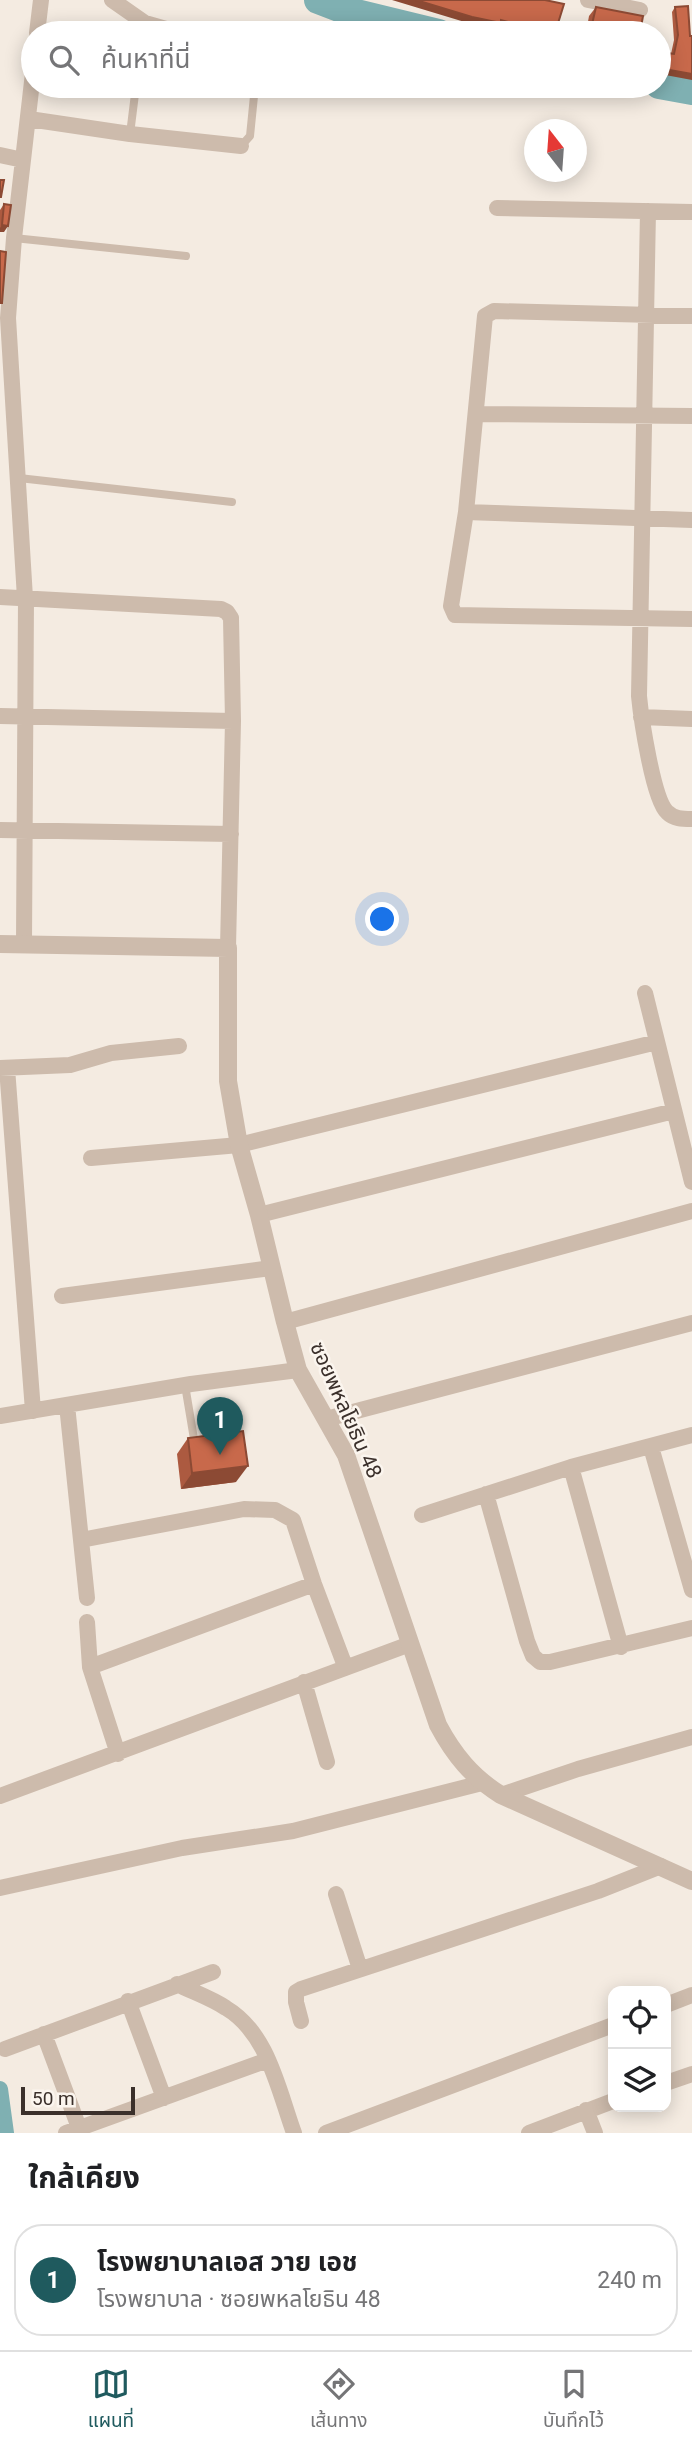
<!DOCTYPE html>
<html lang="th">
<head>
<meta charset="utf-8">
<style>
	body { margin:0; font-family:Roboto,"Noto Sans Thai",sans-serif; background:#f2f2f2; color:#202124 }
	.controls { position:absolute; right:21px; bottom:21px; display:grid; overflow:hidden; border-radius:14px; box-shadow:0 4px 18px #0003 }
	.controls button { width:63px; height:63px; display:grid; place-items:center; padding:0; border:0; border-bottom:2px solid #e0e0e0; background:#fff; color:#202124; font:35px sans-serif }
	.compass { position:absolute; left:524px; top:119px; width:63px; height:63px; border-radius:50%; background:#fff; box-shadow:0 4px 18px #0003; rotate:343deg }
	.scale { position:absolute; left:21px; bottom:18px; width:114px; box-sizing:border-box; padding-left:7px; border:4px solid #3b302b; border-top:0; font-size:19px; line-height:24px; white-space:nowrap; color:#3b302b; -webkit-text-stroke:5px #fbf5ee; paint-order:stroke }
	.you { position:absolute; left:383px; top:920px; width:24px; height:24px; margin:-18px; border:5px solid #fff; border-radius:50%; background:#1a73e8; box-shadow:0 0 0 10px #1a73e833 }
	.badge { display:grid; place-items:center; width:46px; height:46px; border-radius:50%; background:#1f5a5e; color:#fff; font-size:23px; font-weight:700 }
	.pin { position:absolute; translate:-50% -58px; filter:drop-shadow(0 2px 4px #0008) }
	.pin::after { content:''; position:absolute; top:37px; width:24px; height:21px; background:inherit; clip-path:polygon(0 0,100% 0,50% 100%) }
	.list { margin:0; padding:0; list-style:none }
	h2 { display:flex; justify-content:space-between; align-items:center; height:91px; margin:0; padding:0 28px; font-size:30px }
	h2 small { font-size:23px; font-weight:400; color:#757577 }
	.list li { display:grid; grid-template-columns:46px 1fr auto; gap:21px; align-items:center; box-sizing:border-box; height:112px; margin:0 14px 14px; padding:0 14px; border:2px solid #e0e0e0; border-radius:28px }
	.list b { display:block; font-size:26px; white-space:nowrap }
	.list p { margin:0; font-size:23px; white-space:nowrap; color:#757577 }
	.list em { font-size:23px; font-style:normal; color:#757577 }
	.icon { flex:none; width:38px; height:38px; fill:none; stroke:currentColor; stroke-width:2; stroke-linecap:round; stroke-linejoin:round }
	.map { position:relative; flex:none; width:692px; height:2133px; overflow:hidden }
	.search { position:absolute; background:#fff; box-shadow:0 4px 18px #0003; left:21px; right:21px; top:21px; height:77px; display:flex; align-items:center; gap:18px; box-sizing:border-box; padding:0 24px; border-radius:38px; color:#757577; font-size:26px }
	.sheet { height:217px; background:#fff }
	nav { display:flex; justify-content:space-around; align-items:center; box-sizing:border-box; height:98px; border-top:2px solid #e0e0e0; background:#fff; font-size:19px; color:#757577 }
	nav a { display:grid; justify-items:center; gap:4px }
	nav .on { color:#1f5a5e }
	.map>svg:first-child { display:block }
</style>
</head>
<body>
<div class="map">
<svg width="692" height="2133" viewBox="0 0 692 2133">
	<rect width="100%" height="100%" fill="#f4ebe1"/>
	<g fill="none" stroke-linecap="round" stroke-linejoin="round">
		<path stroke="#7fb0b2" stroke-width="16" d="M0,2089L6,2133"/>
		<path stroke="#7fb0b2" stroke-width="28" d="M318,0L344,10L439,33
			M659,85L692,91"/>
		<path stroke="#cdbbac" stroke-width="8" d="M130,134L136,86
			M241,146L250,136L255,86
			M14,238L186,256
			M19,478L232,502
			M185,1385L194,1439L199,1441"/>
		<path stroke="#cdbbac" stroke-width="16" d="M112,0L145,23L180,33
			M588,0L640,10
			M37,33L41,0
			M29,119L130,134L241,146
			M0,155L23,160L33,73
			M23,160L14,238L8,318L25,598
			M497,208L692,212
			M648,211L639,696C641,717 653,799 667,812C674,819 682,819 692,819
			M692,316L494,311L485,316L466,512L451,606L455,615L692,619
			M476,414L692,416
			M466,512L692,520
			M0,597L221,609L227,612L231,618L233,721L228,948
			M0,716L233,721
			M641,717L692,719
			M0,830L231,834
			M24,944L26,598
			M645,993L692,1182
			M0,1068L70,1065L111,1053L179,1046
			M7,1068L33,1411
			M91,1158L239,1145L657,1042
			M259,1215L674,1111
			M62,1296L271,1268
			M285,1322L692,1211
			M67,1405L87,1598
			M0,1416L191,1384L298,1370
			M326,1419L692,1323
			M651,1447L692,1590
			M571,1467L621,1647
			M486,1494L527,1641L533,1656L540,1662H550L692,1628
			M422,1515L571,1467L692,1435
			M81,1540L244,1509L275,1510L293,1520L314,1584L345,1666
			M87,1622L90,1667L118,1754
			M90,1667L314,1584
			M304,1682L327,1762
			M501,1795L578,1769L692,1737
			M0,1796L410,1644
			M0,1888L182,1848L293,1831L482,1783
			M336,1894L360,1969
			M177,1984C193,1992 211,1998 226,2008C268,2033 278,2089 294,2133
			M128,2001L164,2098
			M666,2005L692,1995
			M301,2021L296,2002V1992L301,1989L598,1891L661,1866
			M44,2034L81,2133
			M5,2049L213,1972
			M666,2083L692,2074
			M586,2110L595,2133
			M66,2133L268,2060
			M326,2133L613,2025
			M529,2133L613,2101"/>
		<path stroke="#cdbbac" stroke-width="18" d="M0,944L228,948V1081L239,1145L259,1215L285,1322L298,1370L346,1455L438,1725C454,1755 472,1777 501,1795L692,1881"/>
	</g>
	<path fill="#ac5a40" d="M596,7L640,33H586L589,16Z
		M675,7L690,36L660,74L663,58L667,53L671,54L674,40L672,12Z
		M4,204V232H0V210Z
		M188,1438L236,1482L181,1489L177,1454Z"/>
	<path fill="#8c4a34" d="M392,0H416L549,33H522L498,27L497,29L468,23Z
		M664,69L692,74V80L660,74Z
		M2,225L8,226L4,232H0V228Z
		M248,1466L236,1482L181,1489L192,1473Z"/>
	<path fill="#c8694b" stroke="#8c4a34" stroke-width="2" d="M416,0H545L564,4L555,33H549L501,20V23L472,17Z
		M688,6L690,36H692V74L664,69L667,53L674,54L678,35L675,7Z
		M596,7L643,16L640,33H590Z
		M560,29L573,33H559Z
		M0,180H4L1,197H0Z
		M4,204L11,205L8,226L2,225Z
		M0,251L6,252L2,303H0Z
		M243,1431L248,1466L192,1473L188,1438Z"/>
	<g text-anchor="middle" stroke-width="5" stroke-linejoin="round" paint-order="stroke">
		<g font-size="21" fill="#3b302b" stroke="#fbf5ee">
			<text transform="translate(346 1410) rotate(66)" y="7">ซอยพหลโยธิน 48</text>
		</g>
	</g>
</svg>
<div class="controls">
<button><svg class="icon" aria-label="locate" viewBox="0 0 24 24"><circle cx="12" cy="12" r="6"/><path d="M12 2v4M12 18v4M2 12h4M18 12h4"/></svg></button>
<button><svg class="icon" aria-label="layers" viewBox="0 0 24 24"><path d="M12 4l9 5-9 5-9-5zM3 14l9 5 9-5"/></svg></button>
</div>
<svg class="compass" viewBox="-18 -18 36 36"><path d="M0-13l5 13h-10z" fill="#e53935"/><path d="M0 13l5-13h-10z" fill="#757577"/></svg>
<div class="scale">50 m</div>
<div class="you"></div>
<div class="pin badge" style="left:220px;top:1455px">1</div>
<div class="search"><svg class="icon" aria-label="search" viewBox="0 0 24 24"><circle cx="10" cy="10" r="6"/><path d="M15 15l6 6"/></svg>ค้นหาที่นี่</div>
</div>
<section class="sheet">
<h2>ใกล้เคียง<small></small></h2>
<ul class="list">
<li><span class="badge">1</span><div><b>โรงพยาบาลเอส วาย เอช</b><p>โรงพยาบาล · ซอยพหลโยธิน 48</p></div><em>240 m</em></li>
</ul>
</section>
<nav>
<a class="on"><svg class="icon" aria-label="map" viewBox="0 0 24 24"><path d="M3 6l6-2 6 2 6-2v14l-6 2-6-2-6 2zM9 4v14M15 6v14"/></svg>แผนที่</a>
<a><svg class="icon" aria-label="directions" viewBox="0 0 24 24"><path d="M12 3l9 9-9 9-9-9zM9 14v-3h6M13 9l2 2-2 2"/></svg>เส้นทาง</a>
<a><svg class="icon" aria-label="saved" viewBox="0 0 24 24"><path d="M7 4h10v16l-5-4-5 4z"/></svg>บันทึกไว้</a>
</nav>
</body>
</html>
